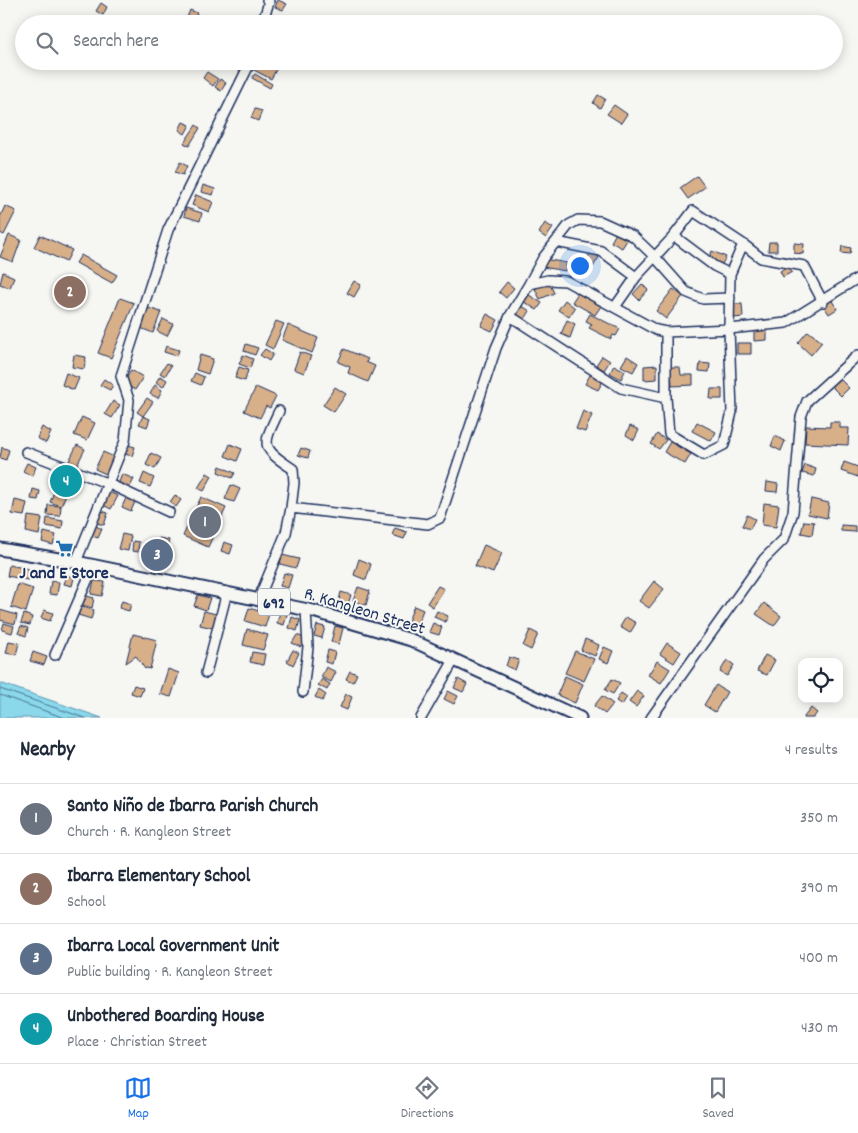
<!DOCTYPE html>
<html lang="en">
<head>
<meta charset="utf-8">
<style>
	body { margin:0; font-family:Dekko,sans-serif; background:#f6f6f7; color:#1f2937 }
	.controls { position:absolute; right:15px; bottom:15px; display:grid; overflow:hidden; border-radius:10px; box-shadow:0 2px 12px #0003 }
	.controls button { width:45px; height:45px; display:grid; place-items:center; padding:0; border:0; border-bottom:1px solid #e0e1e3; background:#fff; color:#1f2937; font:25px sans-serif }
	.you { position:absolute; left:579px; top:265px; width:18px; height:18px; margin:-12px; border:4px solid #fff; border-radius:50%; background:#1a73e8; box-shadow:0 0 0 8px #1a73e833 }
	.badge { display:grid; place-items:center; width:32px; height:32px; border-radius:50%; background:#1a73e8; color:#fff; font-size:16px; font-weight:700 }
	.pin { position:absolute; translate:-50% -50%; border:2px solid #fff; box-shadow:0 1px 5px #0006 }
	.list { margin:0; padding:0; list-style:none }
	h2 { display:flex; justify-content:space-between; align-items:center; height:65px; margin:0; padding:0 20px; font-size:21px }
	h2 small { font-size:16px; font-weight:400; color:#747a83 }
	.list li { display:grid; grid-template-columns:32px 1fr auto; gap:15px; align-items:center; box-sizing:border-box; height:70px; padding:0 20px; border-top:1px solid #e0e1e3 }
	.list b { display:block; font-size:19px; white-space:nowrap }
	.list p { margin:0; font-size:16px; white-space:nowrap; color:#747a83 }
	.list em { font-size:16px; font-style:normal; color:#747a83 }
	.icon { flex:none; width:28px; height:28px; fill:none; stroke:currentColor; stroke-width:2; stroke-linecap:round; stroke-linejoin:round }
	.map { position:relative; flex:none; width:858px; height:718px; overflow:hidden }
	.search { position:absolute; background:#fff; box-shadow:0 2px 12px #0003; left:15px; right:15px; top:15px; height:55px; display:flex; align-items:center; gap:12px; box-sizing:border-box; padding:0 18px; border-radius:28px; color:#747a83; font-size:19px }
	.sheet { height:345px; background:#fff }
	nav { display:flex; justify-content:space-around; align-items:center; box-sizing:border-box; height:70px; border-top:1px solid #e0e1e3; background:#fff; font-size:14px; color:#747a83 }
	nav a { display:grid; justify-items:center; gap:2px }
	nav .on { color:#1a73e8 }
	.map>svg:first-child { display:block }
</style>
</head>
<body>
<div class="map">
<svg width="858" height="718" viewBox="0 0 858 718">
	<rect width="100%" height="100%" fill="#f6f6f2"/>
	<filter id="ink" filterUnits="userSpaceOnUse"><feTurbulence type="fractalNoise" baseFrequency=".02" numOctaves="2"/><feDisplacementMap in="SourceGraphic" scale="10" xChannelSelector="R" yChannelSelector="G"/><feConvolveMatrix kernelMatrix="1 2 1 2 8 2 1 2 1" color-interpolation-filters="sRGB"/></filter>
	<g filter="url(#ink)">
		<path fill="#8ad8ea" stroke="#5e94b2" d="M0,683L102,718H0Z"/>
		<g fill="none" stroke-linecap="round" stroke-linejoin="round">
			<path stroke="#477396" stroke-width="1" d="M0,689L85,718
				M0,695L65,718"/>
		</g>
		<path fill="#d7af89" stroke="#1b2f5e" d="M278,0L287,4L283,10L275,7Z
			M101,3L107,7L103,15L96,11Z
			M190,10L197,13L193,23L186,20Z
			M259,61H264L277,68L271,79L254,70Z
			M207,72L218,79L213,86L203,78Z
			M255,74L272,84L270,88L252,78Z
			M220,79L226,83L221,91L215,87Z
			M598,95L605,99L600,108L593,103Z
			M614,105L627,114L621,123L607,114Z
			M255,109L262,111L258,121L251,118Z
			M183,122L190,125L185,134L179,130Z
			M196,125L200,128L189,146L184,143Z
			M180,162L187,166L183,175L175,172Z
			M697,176L705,187L688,199L680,188Z
			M203,185L215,189L213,195L201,192Z
			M196,195L213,202L209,212L192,205Z
			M5,206L16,211L4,235L0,233V217Z
			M186,208L202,213L200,221L184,216Z
			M545,223L553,228L546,238L539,233Z
			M616,233L627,240L622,248L611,242Z
			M9,235L21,240L13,262L0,257Z
			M40,235L72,250L66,262L34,247Z
			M769,242H777V251H768Z
			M794,243L804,244L803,254L794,253Z
			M842,246L851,248L850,254L841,253Z
			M712,251L726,257L722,264L709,258Z
			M591,252L599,257L592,269L584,264Z
			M81,255L117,275L112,283L76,263Z
			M544,259L567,263L565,271L543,267Z
			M788,266L792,272L783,277L780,271Z
			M3,272L14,277L10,288L0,284Z
			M354,281L361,285L354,297L347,293Z
			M507,282L514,288L506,298L499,292Z
			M549,282L554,293L540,299L535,289Z
			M642,284L648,290L639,300L633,294Z
			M673,289L683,296L666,319L656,311Z
			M578,293L601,306L595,315L572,302Z
			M529,295L542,303L537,310L524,302Z
			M120,298L134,303L111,358L98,353Z
			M831,299L837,309L829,314L823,305Z
			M565,300L575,308L569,317L558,310Z
			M733,304H742L743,317L734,318Z
			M522,306L530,311L523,322L515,317Z
			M145,307L161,312L153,333L138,327Z
			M487,314L498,320L492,331L481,326Z
			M590,314L620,329L616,336L613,335L611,339L589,328L592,324L586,321Z
			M163,319L173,324L167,336L157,331Z
			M567,320L575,324L570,338L561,334Z
			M276,321L284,324L273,349L265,345Z
			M288,325L318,338L312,353L282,340Z
			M754,329H767V340L754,341Z
			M808,331L822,342L811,355L798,343Z
			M737,343H751V354H737Z
			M246,344L258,348L255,355L244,351Z
			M166,346L179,350L177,356L164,352Z
			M265,349L273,354L269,361L260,355Z
			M344,349L368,359L366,362L375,366L368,382L348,373L350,367L338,362Z
			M300,352L311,356L304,373L294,369Z
			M74,355L86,357L84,369L72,367Z
			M200,355L213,359L208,374L196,370Z
			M243,355L253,359L250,368L239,364Z
			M602,356L610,361L604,370L596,365Z
			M627,356L638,363L633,372L621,366Z
			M167,363L171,366L165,376L160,373Z
			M700,363L710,364L709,372L699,371Z
			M614,365L625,371L621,379L610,373Z
			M657,365V379L644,380V366Z
			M239,367L248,370L245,381L235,378Z
			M671,367H680L681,375H693V385L672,386Z
			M131,370L143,377L135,390L124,383Z
			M66,373L79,378L74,390L62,385Z
			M195,373L204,377L201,385L191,381Z
			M590,375L603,381L598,390L585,384Z
			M160,376L167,380L163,387L156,382Z
			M839,378L849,388L841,396L831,386Z
			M104,379L113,385L110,390L100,385Z
			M155,385L162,390L158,398L150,394Z
			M256,387L276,396L270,408L266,406L260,418L244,411Z
			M335,387L346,394L334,412L323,405Z
			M711,389H722V399H710Z
			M147,398L153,402L143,416L137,412Z
			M113,401L120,405L112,418L105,414Z
			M583,411L592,415L585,432L576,429Z
			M143,416L150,419L147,427L139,424Z
			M82,417L95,423L87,440L74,435Z
			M697,422L716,432L711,441L692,431Z
			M830,422H840V428H849L848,445L805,443L806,426L830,427Z
			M630,426L639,430L634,440L626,435Z
			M42,427L51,432L46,443L37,438Z
			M657,434L666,440L659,449L651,444Z
			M775,436L785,441L781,451L771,446Z
			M670,442L691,454L685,464L664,452Z
			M230,444L242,449L237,461L225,456Z
			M77,445L85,449L77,465L69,461Z
			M128,445L135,447L132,456L125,454Z
			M2,447L9,450L6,460L0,458Z
			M301,448L310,451L308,458L298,455Z
			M103,452L114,457L106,474L95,469Z
			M151,453L161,458L155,469L146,465Z
			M844,462L858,467V477L841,471Z
			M27,463L36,467L32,476L23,471Z
			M805,465L816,469L814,476L802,473Z
			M220,466L235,473L232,478L218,472Z
			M62,472L76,477L71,491L57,486Z
			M144,473L154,478L150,487L140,483Z
			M207,473L212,476L204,491L198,488Z
			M122,474L134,479L129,489L118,485Z
			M767,482L778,484L777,492L766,491Z
			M231,485L240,489L234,502L225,499Z
			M56,487L67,492L61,506L50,502Z
			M33,489L40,491L38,500L31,499Z
			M109,492L118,496L111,509L103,505Z
			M175,495L181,500L176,507L170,502Z
			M201,497L226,508L208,547L183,536Z
			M126,498L135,502L131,511L122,507Z
			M811,499L829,503L827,518L808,514Z
			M15,500L27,503L24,516L12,514Z
			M764,503L779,505L776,527L762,525Z
			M48,505L61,506L60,516L47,515Z
			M102,511L108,513L104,525L97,523Z
			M747,515L755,519L750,529L742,526Z
			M28,516L42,518L39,535L26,532Z
			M47,518L63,521L62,529L46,526Z
			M804,521L814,522L812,535L801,533Z
			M841,525L855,526V532L841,531Z
			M96,526L102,529L98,538L92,536Z
			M395,528L407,532L404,539L392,535Z
			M44,532L56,535L53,545L42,542Z
			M122,534L131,536L128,551L118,549Z
			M159,538L169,540L166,552L157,550Z
			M133,541L139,542L138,552L132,551Z
			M224,542L233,545L230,554L221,551Z
			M484,545L502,553L493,573L475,566Z
			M156,550L170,554L168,563L153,559Z
			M282,555L299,559L296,568L280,564Z
			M359,559L371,564L366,580L354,575Z
			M154,560L166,563L165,569L152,566Z
			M9,565L29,569L28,580L7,576Z
			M284,573L292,575L288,588L280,586Z
			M67,575L74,578L72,586L64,584Z
			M51,581L59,582L57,595L49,594Z
			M94,581L105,582L102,596L91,594Z
			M654,581L664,589L649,608L639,601Z
			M18,584L33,589L26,612L11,607Z
			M438,586L444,589L433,607L427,603Z
			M358,587L370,591L366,605L353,601Z
			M341,592L351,595L347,607L338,604Z
			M83,595L94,598L92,608L79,604Z
			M198,595L210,598L206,610L194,606Z
			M122,601L131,604L129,611L119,608Z
			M764,603L781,616L774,626L756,614Z
			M78,606L94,610L91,619L75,614Z
			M414,606L423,610L417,625L408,621Z
			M249,608L269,614L265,627L245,621Z
			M0,610L17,615L15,624L0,620Z
			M44,610L53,613L50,621L41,618Z
			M204,611L216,614L213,628L200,625Z
			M437,611L448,616L445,622L434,617Z
			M280,612L287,615L284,625L277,623Z
			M24,614L32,617L30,625L21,623Z
			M292,617L300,620L297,631L289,628Z
			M626,617L636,623L630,633L620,627Z
			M4,623L14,626L12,633L2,630Z
			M433,623L442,627L439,635L429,632Z
			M317,625L325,627L322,638L314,636Z
			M21,626L28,628L26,636L18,633Z
			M335,626L343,628L339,644L331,642Z
			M247,629L268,635L263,650L243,645Z
			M530,630L538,634L531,650L523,646Z
			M133,634L157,640L150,669L146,668L145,669L136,656L126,663Z
			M297,635L306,639L301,647L292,643Z
			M585,639L599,645L595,656L581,650Z
			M9,641L19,643L16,655L6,653Z
			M667,643L681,652L674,663L660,654Z
			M604,647L613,651L608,663L599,659Z
			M293,650L299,653L293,665L287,661Z
			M328,650L335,652L332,664L325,662Z
			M575,651L594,659L584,681L565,673Z
			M33,652L47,657L44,665L30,661Z
			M252,652L265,654L263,665L250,662Z
			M765,655L775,660L767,675L757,671Z
			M509,657L519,660L515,670L506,666Z
			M727,660L734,665L727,676L720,672Z
			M657,661L670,669L661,683L648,675Z
			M326,667L336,672L331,682L321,677Z
			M168,669L179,673L171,697L160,694Z
			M350,671L357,674L353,682L346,679Z
			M565,676L583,684L575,703L557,695Z
			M322,679L330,684L327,690L318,685Z
			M458,679L467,684L463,692L454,688Z
			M612,679L620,683L613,694L605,690Z
			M134,685L143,688L140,696L131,693Z
			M716,685L727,692L715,712L704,705Z
			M319,690L326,695L322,701L315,697Z
			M448,691L458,696L454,704L444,699Z
			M637,691L644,696L636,707L629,702Z
			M621,693L627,697L622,705L616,701Z
			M346,694L352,697L347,710L340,707Z
			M602,696L613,704L605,714L594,706Z
			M811,708L817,713L813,718H804V717Z"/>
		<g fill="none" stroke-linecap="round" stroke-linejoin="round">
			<defs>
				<path id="minor" d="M262,24L269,2L267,0
					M674,236L714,266L730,274
					M556,242L601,251L636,277
					M743,244L761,258L804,266L823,302
					M529,284L543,258L569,225L578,220L600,221L633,236L655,257L686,292L703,299L730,298
					M510,316L621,388L666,398L669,434L704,455L724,445L732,412L729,329L730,274L743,244L693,211L674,236L636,277L615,307
					M666,332V398
					M279,411C263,445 259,447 293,469L294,483L291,508
					M26,452L109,484L169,512
					M76,562L125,441L129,400L121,376L168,230L251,61
					M259,598L286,533L291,508L428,524L440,518L496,348L510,316L529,284L548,280L566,281L656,330L666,332L729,329L786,323L858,278
					M55,655L94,565
					M206,673L227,592
					M303,692L308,647L306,609
					M421,718L454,660
					M651,718L764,559L784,539L793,512L801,417L807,401L858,355"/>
				<path id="major" d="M0,549L76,562L313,611L411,640L580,718"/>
			</defs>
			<use href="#minor" stroke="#1b2f5e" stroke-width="12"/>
			<use href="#major" stroke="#1b2f5e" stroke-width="15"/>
			<use href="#minor" stroke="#f6f6f2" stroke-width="9"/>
			<use href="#major" stroke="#f6f6f2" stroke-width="11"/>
		</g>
	</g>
	<defs>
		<symbol id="supermarket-bare" viewBox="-9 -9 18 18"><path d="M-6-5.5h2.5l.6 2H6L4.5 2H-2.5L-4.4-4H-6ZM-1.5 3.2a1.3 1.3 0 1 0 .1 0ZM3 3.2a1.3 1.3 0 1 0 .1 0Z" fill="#1f6fb2" stroke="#f6f6f2" stroke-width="2.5" paint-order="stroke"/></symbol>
	</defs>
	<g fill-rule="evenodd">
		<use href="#supermarket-bare" x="52" y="536" width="25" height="25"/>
	</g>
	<g text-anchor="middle" stroke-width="4" stroke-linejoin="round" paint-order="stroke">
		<rect fill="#f6f6f2" stroke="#5d6b8a" stroke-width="1" x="258" y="588.5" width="32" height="27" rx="4"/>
		<g font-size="16" font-weight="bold" fill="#1b2f5e">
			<text x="274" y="608">692</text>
		</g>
		<g font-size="18" font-weight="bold" fill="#1b2f5e" stroke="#f6f6f2">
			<text x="64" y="578">J and E Store</text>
		</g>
		<g font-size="18" fill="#1b2f5e" stroke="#f6f6f2">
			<text transform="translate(365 610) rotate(17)" y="6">R. Kangleon Street</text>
		</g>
	</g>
</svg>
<div class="controls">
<button><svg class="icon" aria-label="locate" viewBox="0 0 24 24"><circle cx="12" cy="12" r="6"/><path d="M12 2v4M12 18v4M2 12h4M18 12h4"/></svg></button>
</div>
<div class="you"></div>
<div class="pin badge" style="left:205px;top:522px;background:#6b7280">1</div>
<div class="pin badge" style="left:70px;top:292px;background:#8d6e63">2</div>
<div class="pin badge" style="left:157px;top:555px;background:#5c6f8a">3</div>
<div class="pin badge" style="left:66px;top:481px;background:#0f9aa8">4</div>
<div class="search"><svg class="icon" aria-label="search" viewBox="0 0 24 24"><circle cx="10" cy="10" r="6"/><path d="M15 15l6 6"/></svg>Search here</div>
</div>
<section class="sheet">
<h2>Nearby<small>4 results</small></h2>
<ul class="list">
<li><span class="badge" style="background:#6b7280">1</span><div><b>Santo Niño de Ibarra Parish Church</b><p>Church · R. Kangleon Street</p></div><em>350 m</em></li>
<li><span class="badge" style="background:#8d6e63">2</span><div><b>Ibarra Elementary School</b><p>School</p></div><em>390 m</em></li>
<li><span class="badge" style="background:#5c6f8a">3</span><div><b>Ibarra Local Government Unit</b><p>Public building · R. Kangleon Street</p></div><em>400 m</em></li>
<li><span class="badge" style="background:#0f9aa8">4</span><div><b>Unbothered Boarding House</b><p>Place · Christian Street</p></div><em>430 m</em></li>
</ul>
</section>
<nav>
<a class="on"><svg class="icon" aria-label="map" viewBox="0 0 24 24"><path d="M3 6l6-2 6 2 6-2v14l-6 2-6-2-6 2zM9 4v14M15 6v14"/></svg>Map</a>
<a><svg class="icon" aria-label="directions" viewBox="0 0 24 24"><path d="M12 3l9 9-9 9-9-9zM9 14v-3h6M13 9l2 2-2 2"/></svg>Directions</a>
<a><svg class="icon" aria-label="saved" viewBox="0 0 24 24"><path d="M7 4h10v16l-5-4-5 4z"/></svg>Saved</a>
</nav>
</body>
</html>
